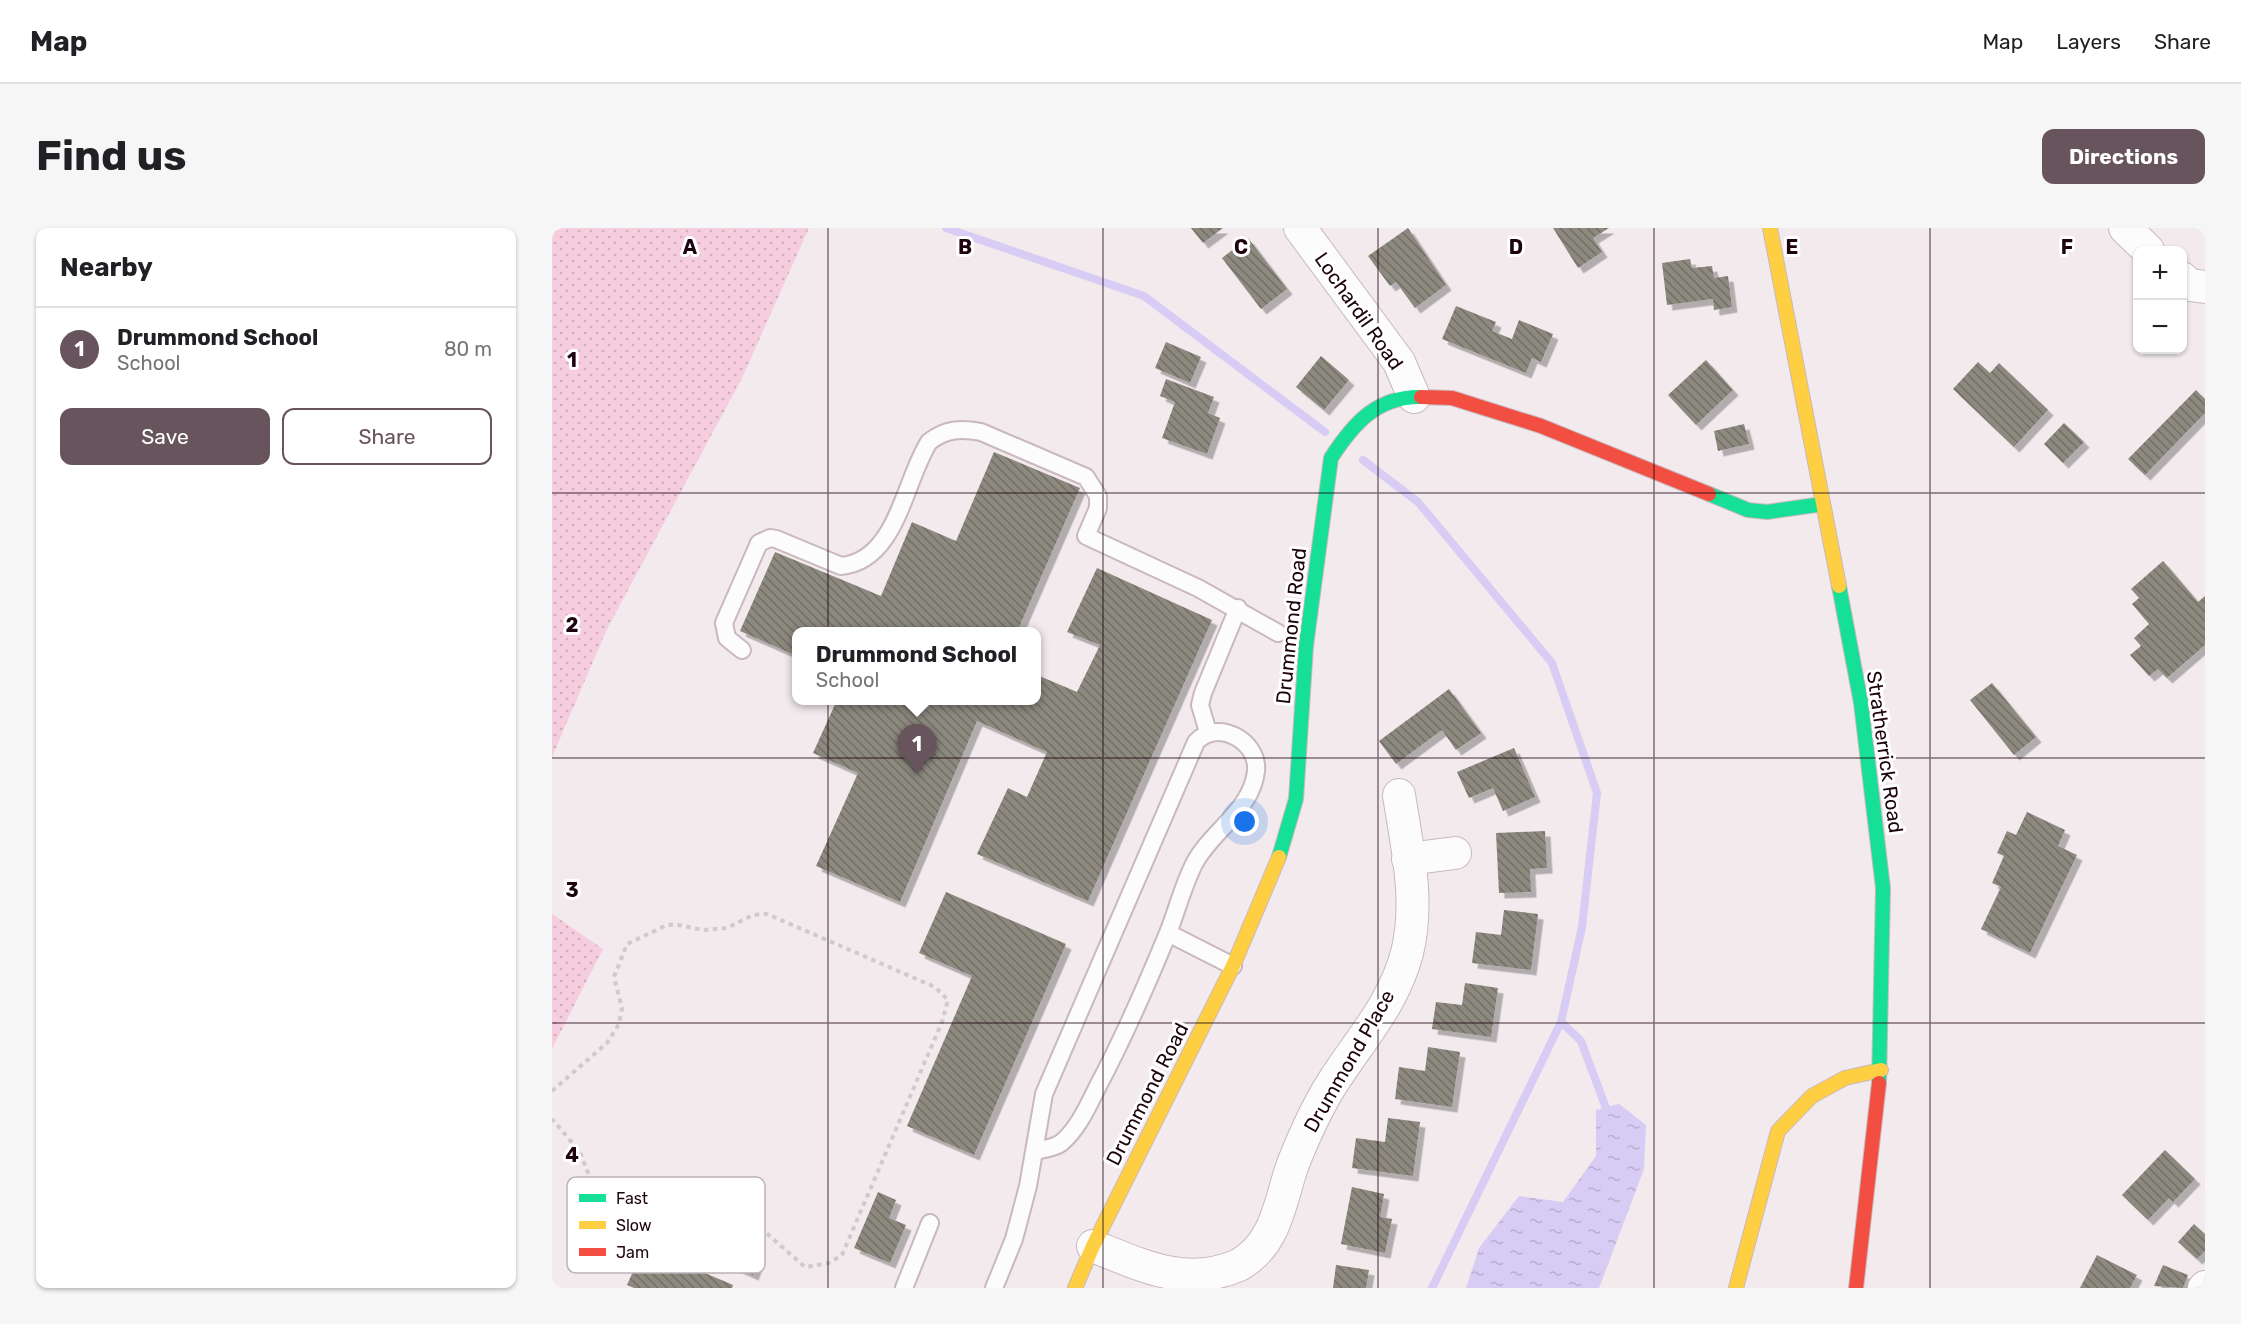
<!DOCTYPE html>
<html lang="en">
<head>
<meta charset="utf-8">
<style>
	body { margin:0; font-family:Rubik,sans-serif; background:#f6f6f6; color:#202124 }
	.controls { position:absolute; right:18px; top:18px; display:grid; overflow:hidden; border-radius:12px; box-shadow:0 2px 4px #0004 }
	.controls button { width:54px; height:54px; display:grid; place-items:center; padding:0; border:0; border-bottom:2px solid #e0e0e0; background:#fff; color:#202124; font:30px sans-serif }
	.you { position:absolute; left:693px; top:594px; width:21px; height:21px; margin:-15px; border:4px solid #fff; border-radius:50%; background:#1a73e8; box-shadow:0 0 0 9px #1a73e833 }
	.badge { display:grid; place-items:center; width:39px; height:39px; border-radius:50%; background:#67545c; color:#fff; font-size:20px; font-weight:700 }
	.pin { position:absolute; translate:-50% -50px; filter:drop-shadow(0 2px 3px #0008) }
	.pin::after { content:''; position:absolute; top:32px; width:21px; height:18px; background:inherit; clip-path:polygon(0 0,100% 0,50% 100%) }
	.popup { position:absolute; left:240px; top:399px; width:249px; height:78px; box-sizing:border-box; display:grid; place-content:center; border-radius:12px; background:#fff; filter:drop-shadow(0 2px 4px #0005); font-size:20px; white-space:nowrap; color:#757577 }
	.popup b { font-size:22px; color:#202124 }
	.popup::after { content:''; position:absolute; left:50%; top:100%; margin-left:-12px; border:12px solid transparent; border-top-color:#fff }
	.list { margin:0; padding:0; list-style:none }
	h2 { display:flex; justify-content:space-between; align-items:center; height:78px; margin:0; padding:0 24px; font-size:26px }
	h2 small { font-size:20px; font-weight:400; color:#757577 }
	.list li { display:grid; grid-template-columns:39px 1fr auto; gap:18px; align-items:center; box-sizing:border-box; height:84px; padding:0 24px; border-top:2px solid #e0e0e0 }
	.list b { display:block; font-size:22px; white-space:nowrap }
	.list p { margin:0; font-size:20px; white-space:nowrap; color:#757577 }
	.list em { font-size:20px; font-style:normal; color:#757577 }
	.actions { display:flex; gap:12px; padding:18px 24px }
	.actions a { flex:1; padding:14px 0; border:2px solid #67545c; border-radius:12px; text-align:center; font-size:21px; color:#67545c }
	.actions .main { background:#67545c; color:#fff }
	.map { position:relative; flex:none; width:1653px; height:1060px; overflow:hidden; border-radius:12px }
	header { display:flex; align-items:center; gap:36px; box-sizing:border-box; height:84px; padding:0 30px; background:#fff; border-bottom:2px solid #e0e0e0 }
	header strong { font-size:28px }
	nav { display:flex; gap:33px; margin-inline-start:auto; font-size:21px }
	.intro { display:flex; align-items:center; justify-content:space-between; box-sizing:border-box; height:144px; padding:0 36px }
	h1 { margin:0; font-size:42px }
	.button { padding:15px 27px; border-radius:12px; background:#67545c; color:#fff; font-size:21px; font-weight:700 }
	main { display:flex; gap:36px; padding:0 36px }
	aside { flex:1; background:#fff; border-radius:12px; box-shadow:0 2px 4px #0004 }
	.map>svg:first-child { display:block }
</style>
</head>
<body>
<header>
<strong>Map</strong>
<nav><a>Map</a><a>Layers</a><a>Share</a></nav>
</header>
<div class="intro"><h1>Find us</h1><a class="button">Directions</a></div>
<main>
<aside>
<h2>Nearby<small></small></h2>
<ul class="list">
<li><span class="badge">1</span><div><b>Drummond School</b><p>School</p></div><em>80 m</em></li>
</ul>
<div class="actions"><a class="main">Save</a><a>Share</a></div>
</aside>
<div class="map">
<svg width="1653" height="1060" viewBox="0 0 1653 1060">
	<defs>
		<pattern id="grass-dots" width="8" height="8" patternUnits="userSpaceOnUse" patternTransform="scale(1.5)"><rect width="8" height="8" fill="#f6cdde"/><path d="M2 2h.1M6 6h.1" fill="none" stroke="#d2aebd" stroke-width="1.8" stroke-linecap="round"/></pattern>
		<pattern id="water-ripples" width="26" height="14" patternUnits="userSpaceOnUse" patternTransform="scale(1.5)"><rect width="26" height="14" fill="#d6ccf4"/><path d="M2 4q2-2 4 0t4 0M15 11q2-2 4 0t4 0" fill="none" stroke="#b7aed0"/></pattern>
		<pattern id="building-back-hatch" width="6" height="6" patternUnits="userSpaceOnUse" patternTransform="scale(1.5)"><rect width="6" height="6" fill="#8c897f"/><path d="M-1 5l2 2M0 0l6 6M5-1l2 2" fill="none" stroke="#726e66"/></pattern>
		<filter id="shadow"><feDropShadow dx="5.5" dy="5.5" stdDeviation="0" flood-color="#0004"/></filter>
	</defs>
	<rect width="100%" height="100%" fill="#f2eaed"/>
	<path fill="url(#grass-dots)" d="M0,0H257L190,150L55,401L0,529Z
		M0,686L51,721L0,821Z"/>
	<path fill="url(#water-ripples)" d="M1067,876L1094,897L1092,941L1047,1060H914L927,1020L967,968L1011,974L1044,928V882Z"/>
	<g fill="none" stroke-linecap="round" stroke-linejoin="round">
		<path stroke="#d6ccf4" stroke-width="8" d="M394,0L592,68L773,204
			M811,232L866,274L1000,435L1045,565L1030,699L1009,794L880,1060
			M1009,794L1029,813L1054,880"/>
	</g>
	<path fill="url(#building-back-hatch)" filter="url(#shadow)" d="M639,0H671L651,15Z
		M856,0L894,57L863,80L844,54L838,58L816,28Z
		M1001,0H1057L1041,10L1050,24L1026,40Z
		M696,10L735,61L709,81L670,30Z
		M1138,31L1140,40L1160,38L1162,50L1176,48L1180,79L1162,82L1161,71L1115,77L1110,35Z
		M904,78L944,94L940,103L960,111L967,92L1001,106L989,134L980,130L974,145L890,111Z
		M614,114L649,129L638,155L603,140Z
		M769,128L797,152L772,182L744,159Z
		M1154,132L1181,162L1144,197L1116,167Z
		M1426,134L1438,145L1447,135L1496,182L1462,219L1401,161Z
		M614,151L662,169L656,185L668,190L655,226L610,210L623,174L608,168Z
		M1644,162L1653,171V185L1593,247L1576,231Z
		M1512,195L1532,214L1511,235L1492,216Z
		M1192,196L1197,216L1166,223L1162,203Z
		M442,224L528,260L465,404H245V428L188,403L223,324L329,368L360,294L404,313Z
		M1611,333L1646,374L1653,368V417L1615,450L1606,441L1597,448L1578,427L1589,418L1582,410L1597,396L1580,376L1587,370L1579,361Z
		M545,340L660,392L536,673L425,626L456,560L475,569L495,524L425,493L348,674L264,638L306,545L261,525L285,472H485V447L525,464L548,417L515,404Z
		M1440,455L1484,509L1462,527L1418,472Z
		M897,461L929,505L904,522L890,502L844,536L827,513Z
		M962,520L983,569L951,583L941,560L917,570L905,544Z
		M1475,584L1513,602L1506,618L1525,627L1478,725L1429,701L1449,659L1440,655L1452,628L1445,625L1455,603L1464,607Z
		M993,603L995,640L978,641L979,664L947,665L944,605Z
		M394,664L514,716L422,927L355,898L420,748L367,725Z
		M952,682L986,686L979,742L920,735L924,704L949,707Z
		M913,755L946,760L939,809L880,801L884,774L910,777Z
		M876,819L908,824L900,879L843,871L847,839L873,843Z
		M836,890L868,894L861,948L800,940L804,910L833,914Z
		M1613,922L1643,951L1621,974L1617,970L1596,992L1570,967Z
		M800,959L832,966L828,989L840,991L833,1025L789,1016Z
		M326,964L344,972L337,990L354,997L338,1035L302,1020Z
		M1642,996L1653,1006V1023L1645,1031L1626,1014Z
		M140,1001L163,1011L156,1027L132,1017Z
		M172,1014L208,1029L201,1047L165,1031Z
		M92,1019L181,1057L180,1060H82L75,1057Z
		M1545,1027L1585,1047L1578,1060H1528Z
		M784,1037L817,1042L814,1060H781Z
		M1611,1037L1636,1047L1631,1060L1602,1058Z"/>
	<g fill="none" stroke-linecap="round" stroke-linejoin="round">
		<defs>
			<path id="lane" d="M190,422L175,410L172,395L207,315L218,310L224,311L289,338C345,333 352,253 377,214C393,201 409,200 429,204L534,249L546,268V280L534,308L646,360L726,405
				M656,504L648,477L651,465L686,380
				M616,705L681,738
				M352,1060L378,995
				M442,1060L462,1011L476,958L492,866L644,514C665,490 707,513 704,543C700,582 659,603 642,636C631,658 625,682 616,705C595,756 572,809 546,858C536,878 526,901 509,915C502,920 491,921 483,923"/>
			<path id="street" d="M748,0L847,134L862,169
				M1573,0L1596,22
				M1630,50L1638,57L1653,59
				M856,631L903,625
				M541,1018C591,1038 634,1060 687,1037C725,1016 728,972 741,936C752,908 765,879 781,854C808,812 842,775 855,725C868,673 855,619 847,567
				M1652,1060L1653,1059"/>
			<path id="fast" d="M1157,266L1196,282L1215,284L1271,276
				M1287,358L1309,475L1331,660L1327,855
				M727,629L744,571L754,418L779,230C801,196 825,168 869,169"/>
			<path id="slow" d="M1218,0L1287,358
				M523,1060L541,1018L681,738L727,629
				M1184,1060L1226,903L1260,868L1293,850L1329,842"/>
			<path id="jam" d="M869,169L900,170L989,198L1157,266
				M1304,1060L1327,855"/>
		</defs>
		<use href="#lane" stroke="#cab8bf" stroke-width="20"/>
		<use href="#street" stroke="#cab8bf" stroke-width="34"/>
		<use href="#fast" stroke="#cab8bf" stroke-width="16"/>
		<use href="#slow" stroke="#cab8bf" stroke-width="16"/>
		<use href="#jam" stroke="#cab8bf" stroke-width="16"/>
		<path stroke="#cfcacc" stroke-width="4" stroke-dasharray="4.5 4.5" stroke-linecap="butt" d="M0,863L55,815L67,796L70,780L62,749L75,716L113,698L122,696L151,702L175,700L201,687L215,686L383,759L396,772L390,794L290,1027L277,1035L253,1039L205,997L160,978L123,979L102,988L82,991L62,986L46,971L28,924L0,891"/>
		<use href="#lane" stroke="#fdfcfc" stroke-width="16"/>
		<use href="#street" stroke="#fdfcfc" stroke-width="32"/>
		<use href="#fast" stroke="#16e098" stroke-width="14"/>
		<use href="#slow" stroke="#ffcf43" stroke-width="14"/>
		<use href="#jam" stroke="#f24e42" stroke-width="14"/>
	</g>
	<path fill="none" stroke="#1c030e" stroke-width="1.5" stroke-opacity="0.55" d="M276,0V1060M551,0V1060M826,0V1060M1102,0V1060M1378,0V1060M0,265H1653M0,530H1653M0,795H1653"/>
	<g text-anchor="middle" stroke-width="6" stroke-linejoin="round" paint-order="stroke">
		<g font-size="20" fill="#1c030e" stroke="#fff">
			<text transform="translate(807 83) rotate(55)" y="7">Lochardil Road</text>
			<text transform="translate(739 398) rotate(-84)" y="7">Drummond Road</text>
			<text transform="translate(1333 524) rotate(82)" y="7">Stratherrick Road</text>
			<text transform="translate(797 833) rotate(-60)" y="7">Drummond Place</text>
			<text transform="translate(595 866) rotate(-63)" y="7">Drummond Road</text>
		</g>
	</g>
	<rect x="15" y="949" width="198" height="96" rx="9" fill="#fff" stroke="#bbb3b7" stroke-width="1.5"/>
	<rect x="27" y="966" width="27" height="8" fill="#16e098"/>
	<rect x="27" y="993" width="27" height="8" fill="#ffcf43"/>
	<rect x="27" y="1020" width="27" height="8" fill="#f24e42"/>
	<g font-size="16" fill="#1c030e">
		<text x="64" y="976">Fast</text>
		<text x="64" y="1003">Slow</text>
		<text x="64" y="1030">Jam</text>
	</g>
	<g font-size="20" text-anchor="middle" font-weight="bold" fill="#1c030e" stroke="#fff" stroke-width="6" stroke-linejoin="round" paint-order="stroke">
		<text x="138" y="26">A</text>
		<text x="413" y="26">B</text>
		<text x="689" y="26">C</text>
		<text x="964" y="26">D</text>
		<text x="1240" y="26">E</text>
		<text x="1515" y="26">F</text>
		<text x="20" y="139">1</text>
		<text x="20" y="404">2</text>
		<text x="20" y="669">3</text>
		<text x="20" y="934">4</text>
	</g>
</svg>
<div class="controls">
<button>+</button>
<button>−</button>
</div>
<div class="you"></div>
<div class="pin badge" style="left:365px;top:546px">1</div>
<div class="popup"><b>Drummond School</b>School</div>
</div>
</main>
</body>
</html>
